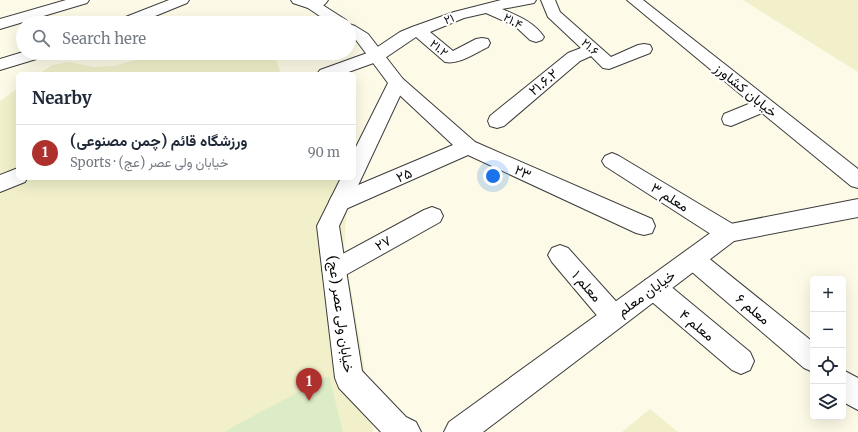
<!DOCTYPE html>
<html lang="en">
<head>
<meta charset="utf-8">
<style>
	body { margin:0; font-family:Merriweather,Vazirmatn,serif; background:#f2f2f3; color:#1f2937 }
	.controls { position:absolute; right:12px; bottom:12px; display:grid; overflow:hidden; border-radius:6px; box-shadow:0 4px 16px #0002 }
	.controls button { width:36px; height:36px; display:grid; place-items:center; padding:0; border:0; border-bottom:1px solid #e0e1e3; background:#fff; color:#1f2937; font:20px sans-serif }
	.you { position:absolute; left:493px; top:176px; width:14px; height:14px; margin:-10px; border:3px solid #fff; border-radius:50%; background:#1a73e8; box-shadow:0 0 0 6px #1a73e833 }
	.badge { display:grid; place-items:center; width:26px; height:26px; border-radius:50%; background:#ae312d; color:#fff; font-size:13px; font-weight:700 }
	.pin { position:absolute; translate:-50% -33px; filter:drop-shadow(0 1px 2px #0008) }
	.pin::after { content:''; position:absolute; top:21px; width:14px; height:12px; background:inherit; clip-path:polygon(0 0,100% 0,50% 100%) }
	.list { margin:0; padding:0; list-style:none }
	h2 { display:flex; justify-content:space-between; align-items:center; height:52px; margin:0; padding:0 16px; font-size:17px }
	h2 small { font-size:13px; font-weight:400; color:#747a83 }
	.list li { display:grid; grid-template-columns:26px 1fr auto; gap:12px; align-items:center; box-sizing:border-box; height:56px; padding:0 16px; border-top:1px solid #e0e1e3 }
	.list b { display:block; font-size:15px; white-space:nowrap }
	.list p { margin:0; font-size:13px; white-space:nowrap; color:#747a83 }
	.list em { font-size:13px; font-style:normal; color:#747a83 }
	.icon { flex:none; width:22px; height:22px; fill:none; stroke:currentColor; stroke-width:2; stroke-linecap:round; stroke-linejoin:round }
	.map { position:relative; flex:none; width:858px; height:432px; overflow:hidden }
	.search { position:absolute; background:#fff; box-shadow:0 4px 16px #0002; left:16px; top:16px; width:340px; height:44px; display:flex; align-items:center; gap:10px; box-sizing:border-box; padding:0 14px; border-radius:22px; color:#747a83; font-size:15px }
	.panel { position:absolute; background:#fff; box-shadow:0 4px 16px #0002; left:16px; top:72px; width:340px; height:108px; border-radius:6px }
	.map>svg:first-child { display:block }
</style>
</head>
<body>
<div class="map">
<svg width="858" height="432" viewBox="0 0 858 432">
	<rect width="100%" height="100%" fill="#fdfbe7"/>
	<path fill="#f1f0ca" d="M743,0H858V72Z
		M160,53H274L281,74H39L52,65L69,62L93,67L114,66Z
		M18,88V178H349L344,248L371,406L373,432H0V101Z
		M650,409L678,432H622Z"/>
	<path fill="#dcecc6" d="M329,376L343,432H225L236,425Z"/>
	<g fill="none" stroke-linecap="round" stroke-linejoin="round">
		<defs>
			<path id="minor" d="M66,0H89L87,3L0,29V19Z
				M169,0H189L187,3L138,23H116L118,20Z
				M311,0H328C324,7 316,10 308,8L305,5Z
				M501,0H536L534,3L502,9C518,16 534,22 544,37L542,40L536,42L530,40L515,26L486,13L464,18L430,32L453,51L476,39L482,38L488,39L490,43L488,47C475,53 459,65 445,62L416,37L382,60L343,74H317L320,70L370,52L400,32L412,27L454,12Z
				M541,0H555L560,12L611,57L638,45L644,44L650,45L652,49L650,53L609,69L603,68L591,56L580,61L504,126L497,128L490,126L488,121L490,116L568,53L581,48L548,17Z
				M627,0H643L858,169V188L851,186L762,113L731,126L724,124L722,119L724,114L751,103Z
				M23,52L45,53L43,57L0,70V59Z
				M397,77L403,79L475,142L652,219L655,226L652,233L644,235L636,233L468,155L348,208L340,211L332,208L329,202L332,196L453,145L391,87L388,83L391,79Z
				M612,153L619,156L736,226L739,233L736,240L728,242L720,240L605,166L602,161L605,156Z
				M18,168V178H27L25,182L0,192V175Z
				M432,207L440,210L443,216L440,222L342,277L334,281L326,277L322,270L326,263L424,210Z
				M560,245L568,248L623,309L627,317L623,325L614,329L605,325L552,262L548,255L552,248Z
				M693,249L701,252L813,342V372L804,368L685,266L681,259L685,252Z
				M654,277L663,280L750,352L754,361L750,370L741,374L732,370L645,296L642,288L645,280Z
				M843,370L858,378V410L843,402Z"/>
			<path id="tertiary" d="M291,0H313L318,2L346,20L348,23H330L308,8L293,3Z
				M349,24L355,26L368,34L406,83L339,226L362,371L406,417L416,422L421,432H381L339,388L335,378L317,226L341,178H354V151L388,83L356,40L349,36Z
				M858,199V217L734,241L483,432H444L449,422L720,226Z"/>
		</defs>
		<use href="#minor" stroke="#3c3c3c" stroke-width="2"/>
		<use href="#tertiary" stroke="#3c3c3c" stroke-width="2"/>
		<use href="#minor" fill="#fff" fill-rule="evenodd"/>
		<use href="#tertiary" fill="#fff" fill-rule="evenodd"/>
	</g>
	<g text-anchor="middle" stroke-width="4" stroke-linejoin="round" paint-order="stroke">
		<g font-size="12" fill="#090909" stroke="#fff">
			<text transform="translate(449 19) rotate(-20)" y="4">۲۱</text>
			<text transform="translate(513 21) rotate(29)" y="4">۲۱.۴</text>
			<text transform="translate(590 47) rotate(42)" y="4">۲۱.۶</text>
			<text transform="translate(439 48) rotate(40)" y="4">۲۱.۲</text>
		</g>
		<g font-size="14" fill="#090909" stroke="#fff">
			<text transform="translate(543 82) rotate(-40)" y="5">۲۱.۶.۲</text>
			<text transform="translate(746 90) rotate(39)" y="5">خیابان کشاورز</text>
			<text transform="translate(523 172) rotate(24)" y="5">۲۳</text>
			<text transform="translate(404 175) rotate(-23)" y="5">۲۵</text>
			<text transform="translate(670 197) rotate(32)" y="5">۳ معلم</text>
			<text transform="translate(383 243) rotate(-29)" y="5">۲۷</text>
			<text transform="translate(587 286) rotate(49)" y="5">۱ معلم</text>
			<text transform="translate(646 293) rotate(-36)" y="5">خیابان معلم</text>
			<text transform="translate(753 309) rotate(40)" y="5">۶ معلم</text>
			<text transform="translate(341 314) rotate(82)" y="5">خیابان ولی عصر (عج)</text>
			<text transform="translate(697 325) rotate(40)" y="5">۴ معلم</text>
		</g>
	</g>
</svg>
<div class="controls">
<button>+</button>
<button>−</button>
<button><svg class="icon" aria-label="locate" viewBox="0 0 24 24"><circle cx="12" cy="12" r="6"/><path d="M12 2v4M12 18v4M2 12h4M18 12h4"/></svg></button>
<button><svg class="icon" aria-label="layers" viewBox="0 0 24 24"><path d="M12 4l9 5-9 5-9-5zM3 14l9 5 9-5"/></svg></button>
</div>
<div class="you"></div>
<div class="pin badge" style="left:309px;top:401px">1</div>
<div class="search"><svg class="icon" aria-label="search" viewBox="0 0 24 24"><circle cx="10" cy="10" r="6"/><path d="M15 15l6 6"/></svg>Search here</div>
<section class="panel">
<h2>Nearby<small></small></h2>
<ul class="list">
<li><span class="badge">1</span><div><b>ورزشگاه قائم (چمن مصنوعی)</b><p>Sports · خیابان ولی عصر (عج)</p></div><em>90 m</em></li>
</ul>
</section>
</div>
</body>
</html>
